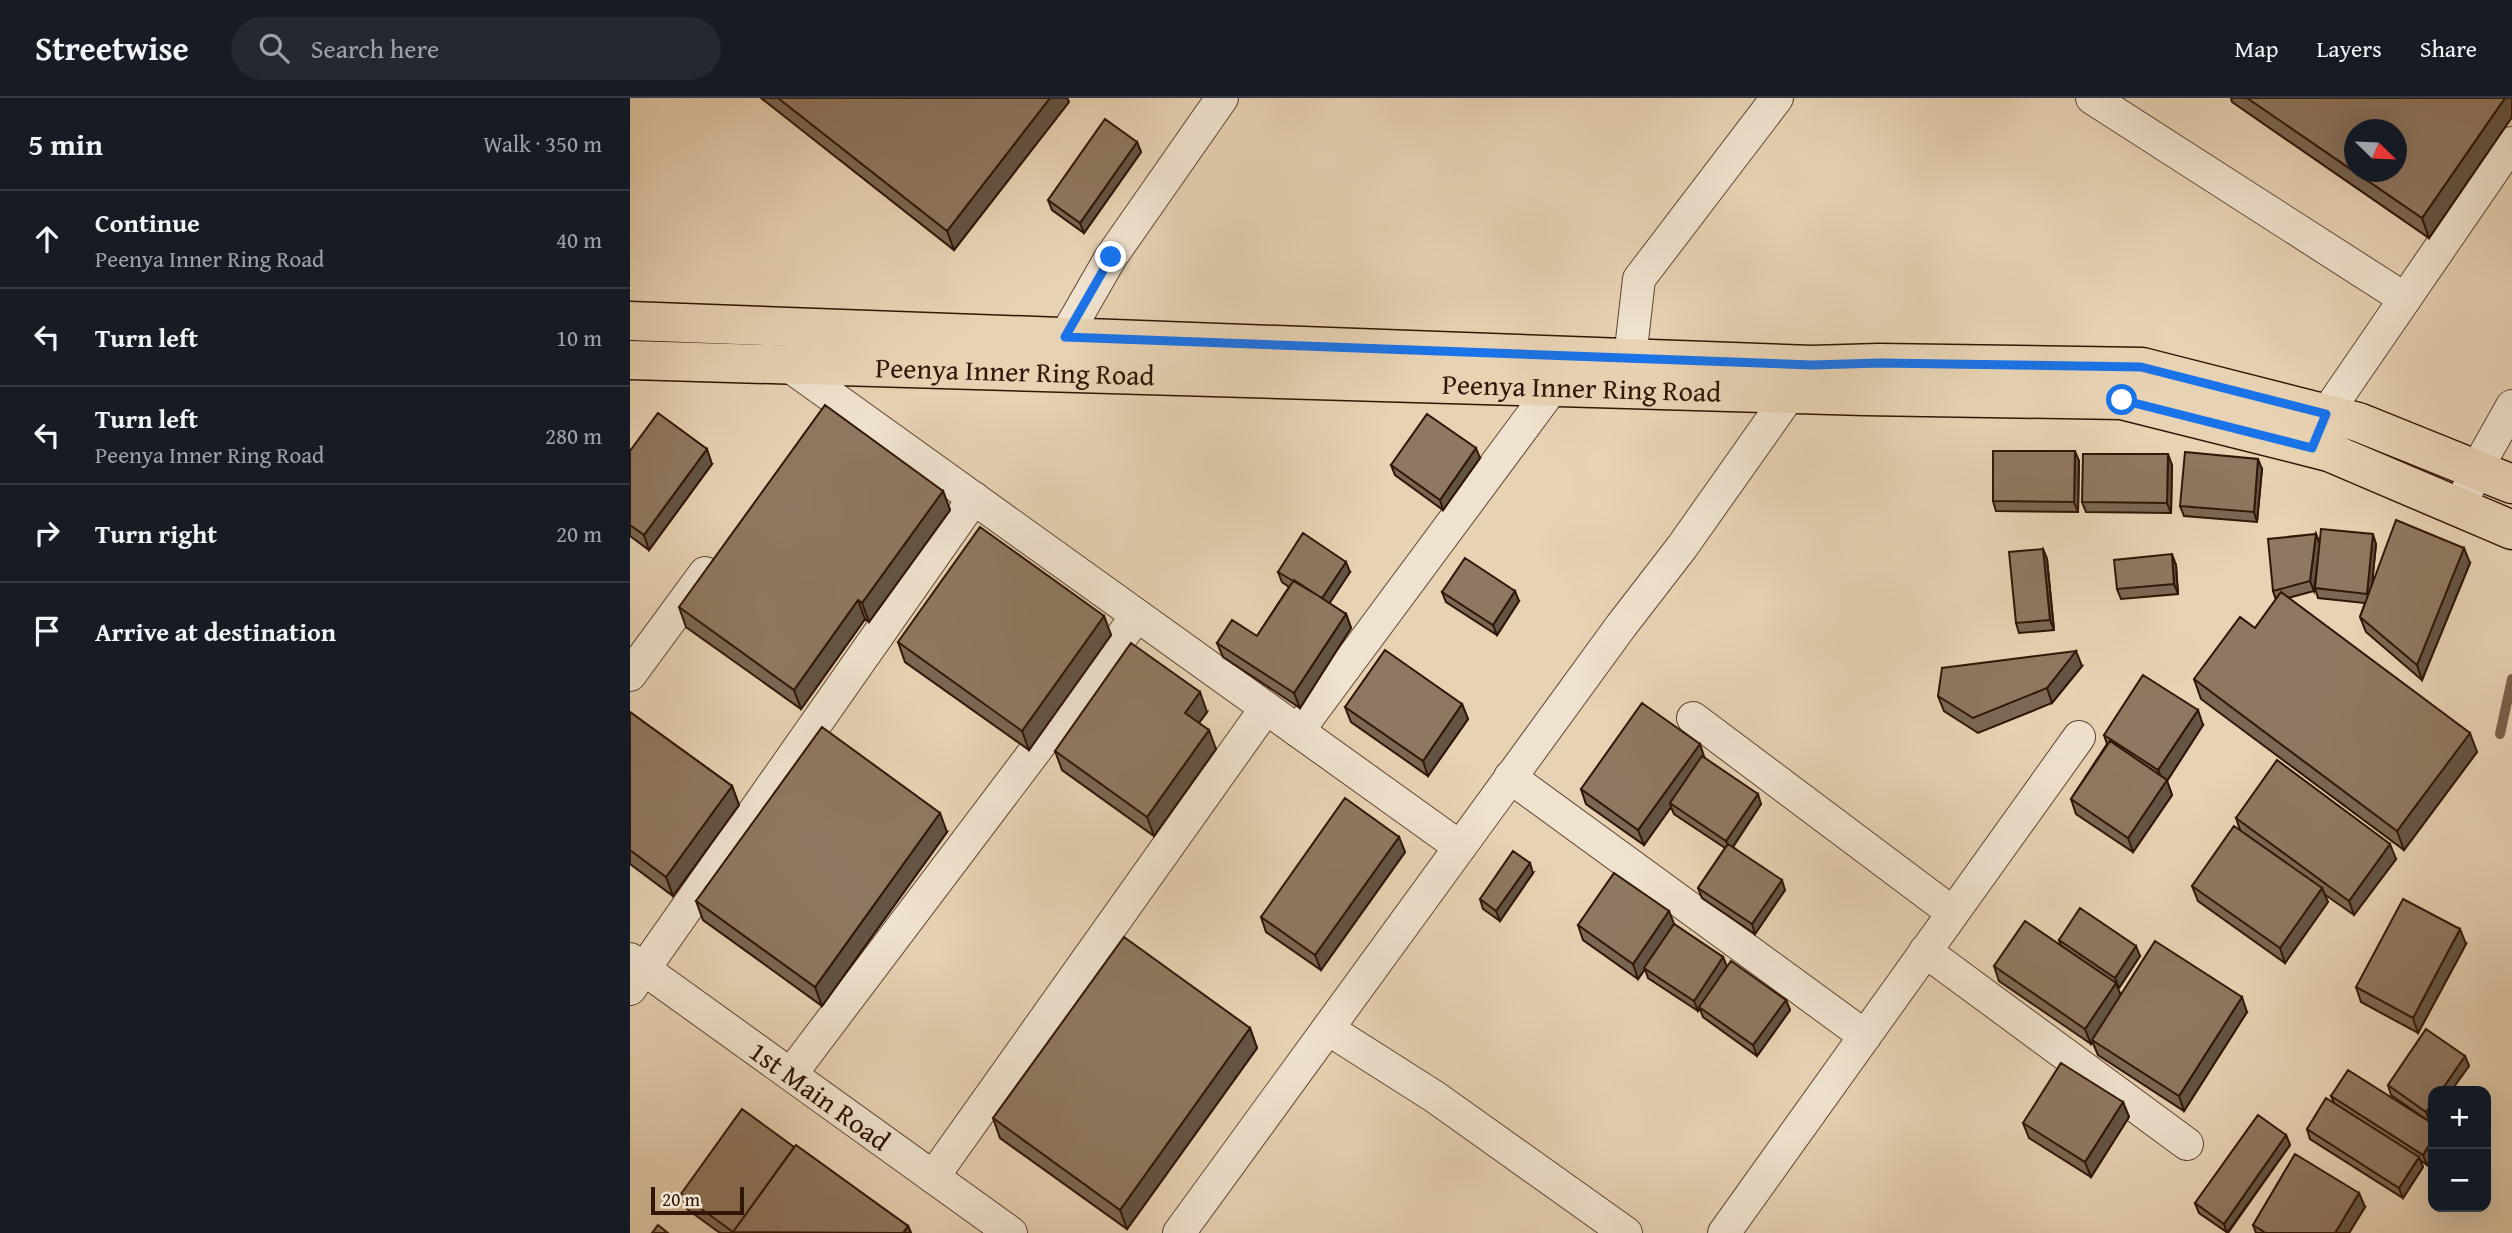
<!DOCTYPE html>
<html lang="en">
<head>
<meta charset="utf-8">
<style>
	body { margin:0; font-family:"Gentium Book Plus",serif; background:#242831; color:#f1f3f6 }
	.controls { position:absolute; right:21px; bottom:21px; display:grid; overflow:hidden; border-radius:14px; box-shadow:0 7px 28px #0002 }
	.controls button { width:63px; height:63px; display:grid; place-items:center; padding:0; border:0; border-bottom:2px solid #363941; background:#171b24; color:#f1f3f6; font:35px sans-serif }
	.compass { position:absolute; left:1714px; top:21px; width:63px; height:63px; border-radius:50%; background:#171b24; box-shadow:0 7px 28px #0002; rotate:113deg }
	.scale { position:absolute; left:21px; bottom:18px; width:93px; box-sizing:border-box; padding-left:7px; border:4px solid #301608; border-top:0; font-size:19px; line-height:24px; white-space:nowrap; color:#301608; -webkit-text-stroke:5px #efe2ce; paint-order:stroke }
	.stop { position:absolute; width:21px; height:21px; margin:-16px; border:5px solid #1a73e8; border-radius:50%; background:#fff }
	.stop.end { background:#1a73e8; border-color:#fff; box-shadow:0 2px 7px #0008 }
	.list { margin:0; padding:0; list-style:none }
	h2 { display:flex; justify-content:space-between; align-items:center; height:91px; margin:0; padding:0 28px; font-size:30px }
	h2 small { font-size:23px; font-weight:400; color:#9ea1a6 }
	.list li { display:grid; grid-template-columns:46px 1fr auto; gap:21px; align-items:center; box-sizing:border-box; height:98px; padding:0 28px; border-top:2px solid #363941 }
	.list b { display:block; font-size:26px; white-space:nowrap }
	.list p { margin:0; font-size:23px; white-space:nowrap; color:#9ea1a6 }
	.list em { font-size:23px; font-style:normal; color:#9ea1a6 }
	.icon { flex:none; width:38px; height:38px; fill:none; stroke:currentColor; stroke-width:2; stroke-linecap:round; stroke-linejoin:round }
	.map { position:relative; flex:none; width:1882px; height:1135px; overflow:hidden }
	header { display:flex; align-items:center; gap:42px; box-sizing:border-box; height:98px; padding:0 35px; background:#171b24; border-bottom:2px solid #363941 }
	header strong { font-size:33px }
	nav { display:flex; gap:38px; margin-inline-start:auto; font-size:24px }
	.search { width:490px; height:63px; background:#242831; display:flex; align-items:center; gap:18px; box-sizing:border-box; padding:0 24px; border-radius:38px; color:#9ea1a6; font-size:26px }
	main { display:flex }
	aside { flex:1; background:#171b24 }
	.map>svg:first-child { display:block }
</style>
</head>
<body>
<header>
<strong>Streetwise</strong>
<div class="search"><svg class="icon" aria-label="search" viewBox="0 0 24 24"><circle cx="10" cy="10" r="6"/><path d="M15 15l6 6"/></svg>Search here</div>
<nav><a>Map</a><a>Layers</a><a>Share</a></nav>
</header>
<main>
<aside>
<h2>5 min<small>Walk · 350 m</small></h2>
<ul class="list">
<li><svg class="icon" aria-label="ahead" viewBox="0 0 24 24"><path d="M12 20V5M6 11l6-6 6 6"/></svg><div><b>Continue</b><p>Peenya Inner Ring Road</p></div><em>40 m</em></li>
<li><svg class="icon" aria-label="left" viewBox="0 0 24 24"><path d="M17 20v-9H6M10 6l-5 5 5 5"/></svg><div><b>Turn left</b></div><em>10 m</em></li>
<li><svg class="icon" aria-label="left" viewBox="0 0 24 24"><path d="M17 20v-9H6M10 6l-5 5 5 5"/></svg><div><b>Turn left</b><p>Peenya Inner Ring Road</p></div><em>280 m</em></li>
<li><svg class="icon" aria-label="right" viewBox="0 0 24 24"><path d="M7 20v-9h11M14 6l5 5-5 5"/></svg><div><b>Turn right</b></div><em>20 m</em></li>
<li><svg class="icon" aria-label="arrive" viewBox="0 0 24 24"><path d="M6 21V4h12l-3 4 3 4H6"/></svg><div><b>Arrive at destination</b></div></li>
</ul>
</aside>
<div class="map">
<svg width="1882" height="1135" viewBox="0 0 1882 1135">
	<rect width="100%" height="100%" fill="#e7d2b3"/>
	<filter id="stains"><feTurbulence type="fractalNoise" baseFrequency=".00286" numOctaves="4"/><feColorMatrix values="0 0 0 0 .2 0 0 0 0 .09 0 0 0 0 .02 0 0 0 .5 -.17"/></filter>
	<radialGradient id="worn" r=".72"><stop offset=".6" stop-color="#630" stop-opacity="0"/><stop offset="1" stop-color="#630" stop-opacity=".3"/></radialGradient>
	<g fill="none" stroke-linecap="round" stroke-linejoin="round">
		<path stroke="#79604c" stroke-width="10" d="M1870,636L1882,581"/>
		<defs>
			<g id="minor">
				<path d="M1462,0L1775,201"/>
				<path d="M435,239L481,159L592,0"/>
				<path d="M1000,260L1009,181L1147,0"/>
				<path d="M158,267L830,749"/>
				<path d="M1688,335L1696,316L1882,45"/>
				<path d="M1830,410L1846,372L1882,308"/>
				<path d="M0,577L75,475"/>
				<path d="M1063,620L1323,815"/>
				<path d="M668,633L923,289"/>
				<path d="M880,679L1235,938"/>
				<path d="M1295,853L1557,1046"/>
				<path id="s1" d="M0,861L381,1135"/>
				<path d="M0,891L344,400"/>
				<path d="M698,931L805,999L996,1135"/>
				<path d="M161,976L507,518"/>
				<path d="M303,1079L636,610"/>
				<path d="M549,1135L991,528L1052,449L1160,296"/>
				<path d="M1094,1135L1449,639"/>
			</g>
			<g id="major">
				<path d="M0,223L1182,267L1249,265L1512,269L1728,324L1882,386"/>
				<path id="s2" d="M0,262L1235,298L1492,302L1699,354L1882,432"/>
			</g>
		</defs>
		<use href="#minor" stroke="#5e4533" stroke-width="34"/>
		<use href="#major" stroke="#301608" stroke-width="41"/>
		<use href="#minor" stroke="#efe2ce" stroke-width="32"/>
		<use href="#major" stroke="#e7d2b3" stroke-width="38"/>
	</g>
	<path fill="#7b6753" stroke="#301608" stroke-width="2" d="M131,0H437L439,4L324,152Z
		M1601,0H1882V19L1799,140L1602,4Z
		M507,44L511,54L454,135L422,112L418,102Z
		M0,353L82,366L19,452L0,438Z
		M850,360L813,412L765,377L761,367Z
		M1449,363L1448,414L1366,413L1363,403Z
		M1542,367L1541,415L1456,414L1452,404Z
		M1632,371L1627,424L1554,418L1550,408Z
		M313,393L320,412L239,524L235,521L171,611L56,529L49,509Z
		M1686,436L1689,444L1746,446L1742,486L1840,465L1792,582L1736,534L1730,519L1735,505L1688,500L1685,490L1686,473L1684,493L1658,500L1847,654L1774,752L1571,601L1564,581L1625,530L1646,502L1643,493Z
		M1413,451L1417,461L1424,532L1389,535L1386,525Z
		M1546,467L1548,496L1491,501L1487,491Z
		M648,474H720L699,505L716,516L721,530L670,610L593,559L587,545L627,538L659,489L652,484Z
		M812,494L889,503L867,537L816,504Z
		M474,518L481,537L399,652L275,564L268,544Z
		M1452,568L1422,605L1348,635L1314,613L1308,598Z
		M832,606L838,621L798,678L721,624L715,609Z
		M0,614L102,688L109,707L43,798L0,766Z
		M577,614L569,625L586,651L524,738L432,672L425,653Z
		M1573,627L1537,683L1542,697L1503,754L1446,716L1441,701L1477,646L1474,637Z
		M1075,660L1131,706L1103,749L1155,792L1125,836L1072,800L1068,790L1095,750L1044,716L1041,709L1014,747L956,706L951,691Z
		M1606,720L1766,761L1724,817L1694,796L1698,804L1655,865L1568,803L1562,788L1610,732Z
		M317,734L192,908L73,822L66,803Z
		M769,739L775,754L691,872L636,834L631,819Z
		M903,775L870,823L853,811L850,801Z
		M1044,826L1093,859L1097,869L1156,902L1160,912L1127,958L1073,919L1070,911L1068,913L1018,880L1015,871L1008,881L953,842L948,827Z
		M1429,842L1510,858L1489,890L1487,889L1490,897L1617,914L1554,1013L1468,957L1462,943L1461,946L1369,883L1364,868L1431,848Z
		M1836,846L1788,935L1731,904L1726,889Z
		M620,930L627,950L497,1131L370,1040L363,1020Z
		M1835,958L1839,968L1803,993V1020L1800,1024L1761,997L1758,987Z
		M1701,998L1803,1026V1057L1797,1067L1790,1062L1793,1069L1773,1100L1680,1041L1677,1031L1704,1005Z
		M1493,1004L1499,1019L1461,1079L1399,1040L1393,1025Z
		M1656,1037L1660,1047L1598,1135L1569,1115L1565,1105Z
		M164,1049L278,1128L281,1135H90L57,1111L51,1096Z
		M1735,1109L1719,1135H1626L1623,1127Z"/>
	<path fill="#645444" stroke="#301608" stroke-width="2" d="M420,0H437L439,4L324,152L317,133Z
		M1875,0H1882V19L1799,140L1792,120Z
		M507,44L511,54L454,135L450,125Z
		M846,350L850,360L813,412L810,402Z
		M77,351L82,366L19,452L14,437Z
		M1445,353L1449,363L1448,414L1444,404Z
		M1538,356L1542,367L1541,415L1537,405Z
		M1628,361L1632,371L1627,424L1624,414Z
		M313,393L320,412L239,524L232,505Z
		M1686,436L1690,446L1684,493L1680,483Z
		M1743,436L1746,446L1740,506L1737,496Z
		M1834,450L1840,465L1792,582L1787,567Z
		M1413,451L1417,461L1424,532L1420,522Z
		M1542,456L1546,467L1548,496L1544,486Z
		M716,464L720,474L695,512L691,502Z
		M885,493L889,503L867,537L863,527Z
		M228,502L235,521L171,611L164,592Z
		M716,516L721,530L670,610L664,595Z
		M474,518L481,537L399,652L392,633Z
		M1446,553L1452,568L1422,605L1417,590Z
		M570,594L577,614L562,634L555,615Z
		M832,606L838,621L798,678L793,663Z
		M1568,612L1573,627L1537,683L1542,697L1503,754L1498,740L1534,686L1528,672Z
		M579,632L586,651L524,738L517,719Z
		M1840,635L1847,654L1774,752L1767,733Z
		M1070,646L1075,661L1040,705L1041,709L1014,747L1008,732Z
		M102,688L109,707L43,798L36,779Z
		M1128,696L1131,706L1100,753L1096,743Z
		M310,715L317,734L192,908L185,889Z
		M769,739L775,754L691,872L685,857Z
		M1760,746L1766,761L1724,817L1719,803Z
		M900,765L903,775L870,823L866,813Z
		M1152,782L1155,792L1125,836L1122,826Z
		M1692,790L1698,804L1655,865L1650,850Z
		M1039,813L1045,828L1008,881L1003,866Z
		M1830,831L1836,846L1788,935L1783,920Z
		M1506,848L1510,858L1489,890L1485,880Z
		M1093,859L1097,869L1068,913L1064,903Z
		M1486,885L1492,900L1461,946L1455,931Z
		M1612,899L1617,914L1554,1013L1549,998Z
		M1156,902L1160,912L1127,958L1123,947Z
		M620,930L627,950L497,1131L490,1112Z
		M1835,958L1839,968L1821,993H1811Z
		M1493,1004L1499,1019L1461,1079L1455,1064Z
		M1803,1004V1020L1800,1024L1796,1014Z
		M1656,1037L1660,1047L1597,1135L1594,1126Z
		M1803,1041V1057L1797,1067L1793,1057Z
		M1789,1059L1793,1069L1773,1100L1769,1090Z
		M1729,1095L1735,1109L1719,1135H1705Z
		M278,1128L281,1135H273Z"/>
	<path fill="#8f7861" stroke="#301608" stroke-width="2" fill-rule="evenodd" d="M148,0H420L317,133Z
		M1617,0H1875L1792,120ZM1725,32H1767V74H1725Z
		M475,21L507,44L450,125L418,102Z
		M195,307L313,393L232,505L228,502L164,592L49,509Z
		M28,315L77,351L14,437L0,427V353Z
		M797,316L846,350L810,402L761,367Z
		M1363,353H1445L1444,404L1363,403Z
		M1555,354L1628,361L1624,414L1550,408Z
		M1453,356H1538L1537,405L1452,404Z
		M1766,422L1834,450L1787,567L1730,519Z
		M350,429L474,518L392,633L268,544Z
		M1691,431L1743,436L1737,496L1685,490Z
		M673,435L716,464L692,500L648,474Z
		M1686,436L1680,483L1643,493L1638,441Z
		M1413,451L1420,522L1386,525L1379,454Z
		M1542,456L1544,486L1487,491L1484,462Z
		M835,460L885,493L863,527L812,494Z
		M664,482L716,516L664,595L587,545L602,522L627,538Z
		M1651,494L1840,635L1767,733L1564,581L1610,519L1625,530Z
		M501,545L570,594L555,615L579,632L517,719L425,653Z
		M755,552L832,606L793,663L715,609Z
		M1446,553L1417,590L1343,620L1308,598L1312,570Z
		M1513,577L1568,612L1528,672L1474,637Z
		M1012,605L1070,646L1008,732L951,691Z
		M0,614L102,688L36,779L0,752Z
		M192,629L310,715L185,889L66,803Z
		M1480,643L1537,682L1498,740L1441,701Z
		M1072,658L1128,696L1096,743L1040,705Z
		M1647,662L1760,746L1719,803L1606,720Z
		M715,700L769,739L685,857L631,819Z
		M1604,728L1692,790L1650,850L1562,788Z
		M1098,746L1152,782L1122,826L1068,790Z
		M883,753L900,765L866,813L850,801Z
		M984,775L1039,813L1003,866L948,827Z
		M1773,801L1830,831L1783,920L1726,889Z
		M1450,810L1506,848L1485,880L1429,842Z
		M1395,823L1486,885L1455,931L1364,868Z
		M1044,826L1093,859L1064,903L1014,870Z
		M494,839L620,930L490,1112L363,1020Z
		M1525,843L1612,899L1549,998L1462,942Z
		M1101,863L1156,902L1123,947L1069,909Z
		M1796,931L1835,958L1811,993H1803V1004L1796,1014L1758,987Z
		M1431,965L1493,1004L1455,1064L1393,1025Z
		M1718,972L1803,1026V1041L1793,1057L1701,998Z
		M1696,1000L1789,1059L1769,1090L1677,1031Z
		M112,1011L164,1049L103,1134L51,1096Z
		M1628,1017L1656,1037L1594,1126L1565,1105Z
		M166,1047L278,1128L273,1135L103,1134Z
		M1665,1056L1729,1095L1705,1135H1636L1623,1127Z
		M28,1127L38,1135H22Z"/>
	<g fill="none" stroke-linecap="round" stroke-linejoin="round">
		<path stroke="#1a73e8" stroke-width="9" d="M481,159L435,239L1182,267L1250,265L1511,269L1696,316L1682,350L1492,302"/>
	</g>
	<g text-anchor="middle" stroke-width="5" stroke-linejoin="round" paint-order="stroke">
		<g font-size="28" fill="#301608" stroke="#efe2ce">
			<text dy="10" stroke="none"><textPath href="#s2" startOffset="385">Peenya Inner Ring Road</textPath></text>
			<text dy="10" stroke="none"><textPath href="#s2" startOffset="952">Peenya Inner Ring Road</textPath></text>
			<text dy="10" stroke="none"><textPath href="#s1" startOffset="234">1st Main Road</textPath></text>
		</g>
	</g>
	<rect width="100%" height="100%" filter="url(#stains)"/>
	<rect width="100%" height="100%" fill="url(#worn)"/>
</svg>
<div class="controls">
<button>+</button>
<button>−</button>
</div>
<svg class="compass" viewBox="-18 -18 36 36"><path d="M0-13l5 13h-10z" fill="#e53935"/><path d="M0 13l5-13h-10z" fill="#9ea1a6"/></svg>
<div class="scale">20 m</div>
<div class="stop" style="left:1492px;top:302px"></div>
<div class="stop end" style="left:481px;top:159px"></div>
</div>
</main>
</body>
</html>
